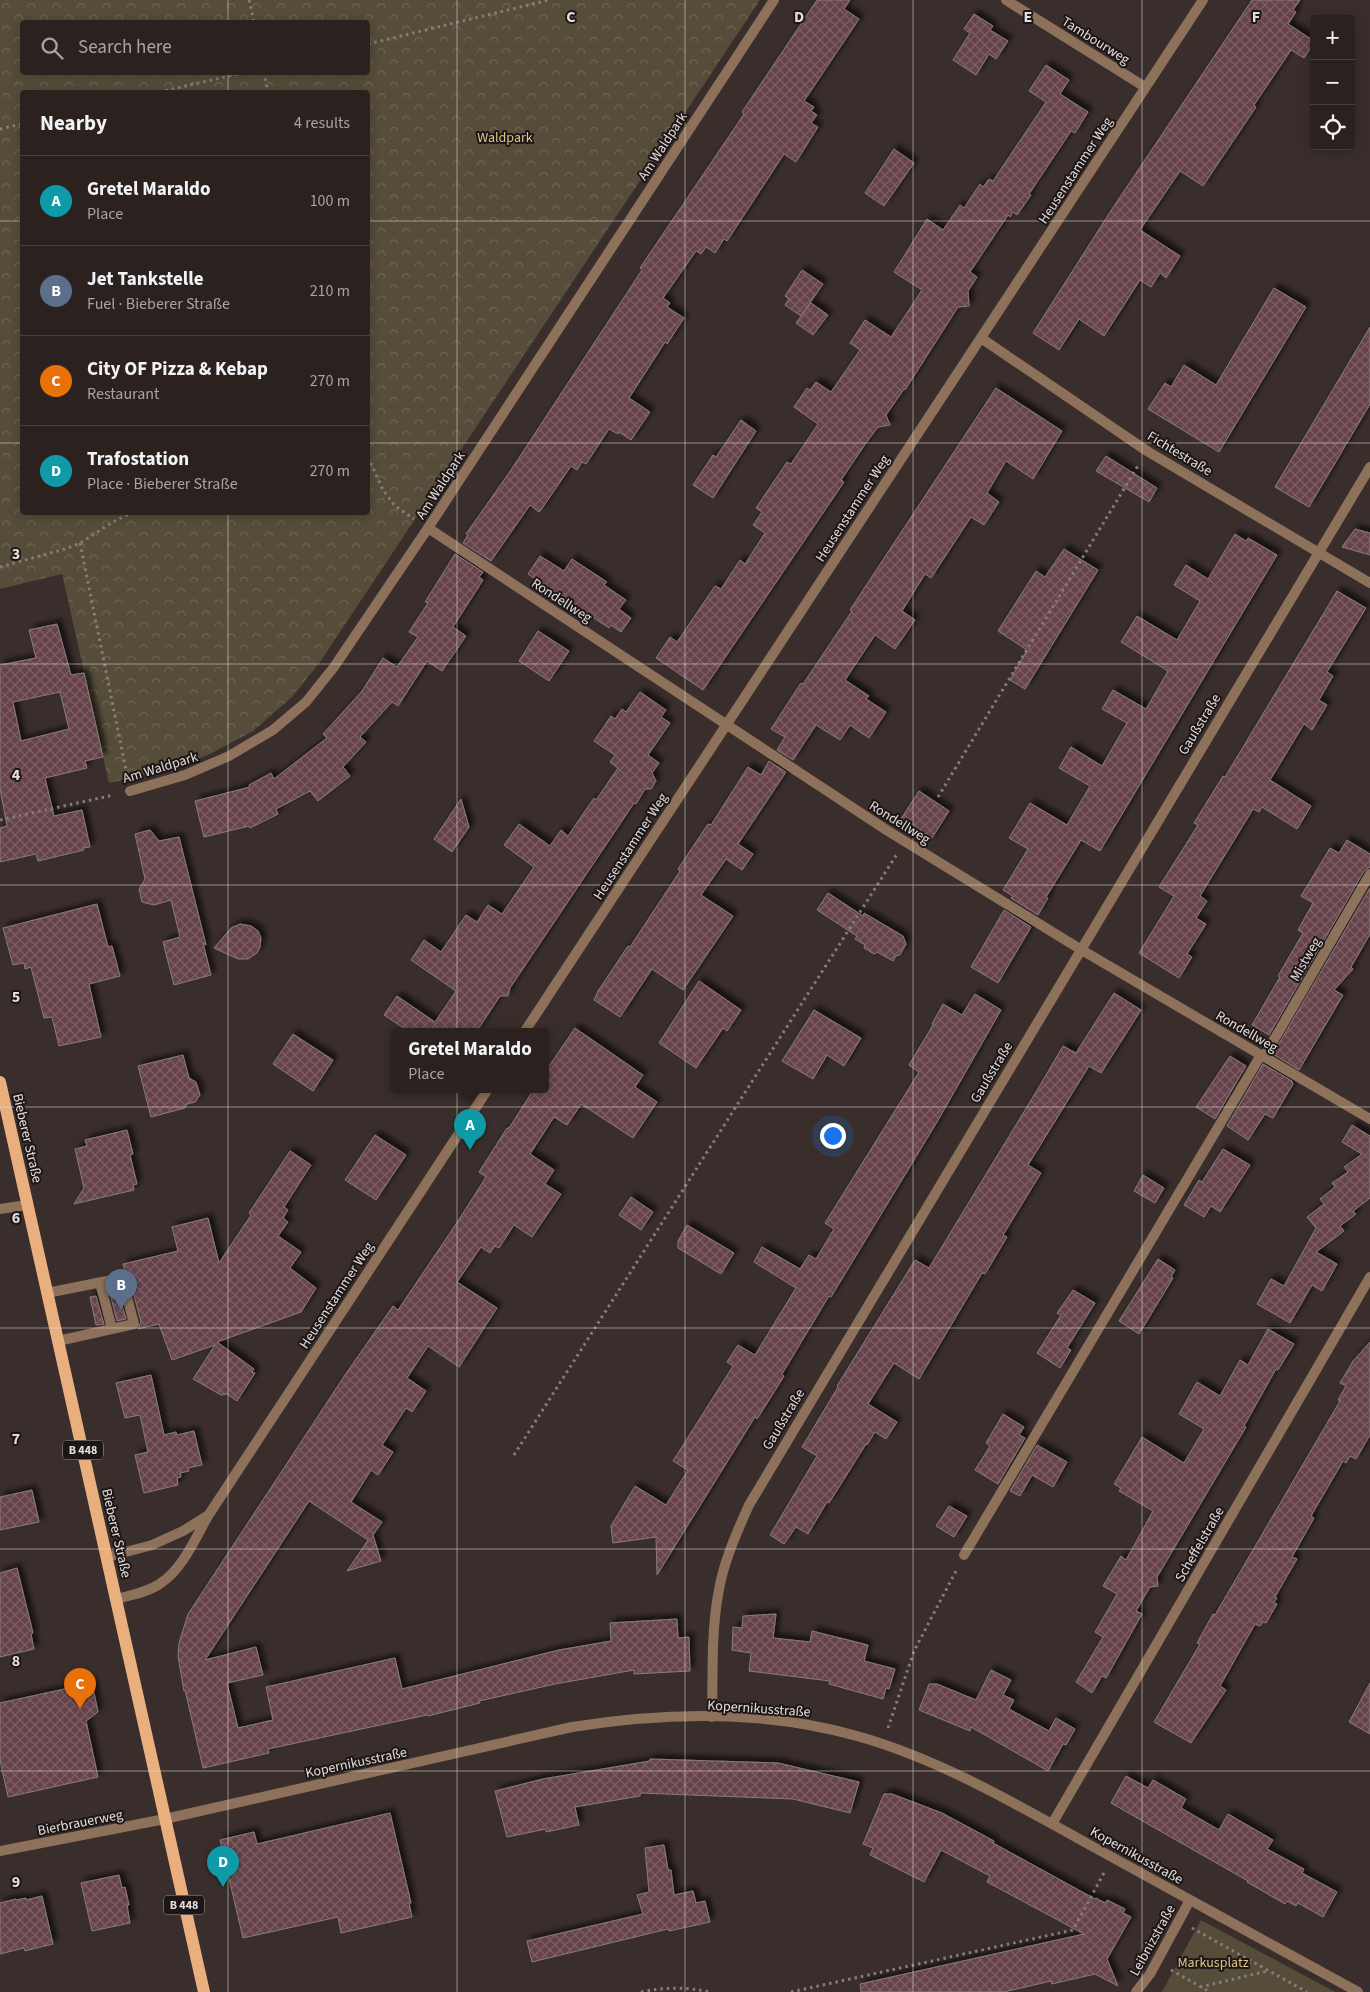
<!DOCTYPE html>
<html lang="en">
<head>
<meta charset="utf-8">
<style>
	body { margin:0; font-family:"Source Sans 3",sans-serif; background:#332a29; color:#f1f3f6 }
	.controls { position:absolute; right:15px; top:15px; display:grid; overflow:hidden; border-radius:5px; box-shadow:0 2px 12px #0003 }
	.controls button { width:45px; height:45px; display:grid; place-items:center; padding:0; border:0; border-bottom:1px solid #473f3e; background:#2b2220; color:#f1f3f6; font:25px sans-serif }
	.you { position:absolute; left:832px; top:1135px; width:18px; height:18px; margin:-12px; border:4px solid #fff; border-radius:50%; background:#1a73e8; box-shadow:0 0 0 8px #1a73e833 }
	.badge { display:grid; place-items:center; width:32px; height:32px; border-radius:50%; background:#89bafc; color:#fff; font-size:16px; font-weight:700 }
	.pin { position:absolute; translate:-50% -41px; filter:drop-shadow(0 1px 2px #0008) }
	.pin::after { content:''; position:absolute; top:26px; width:18px; height:15px; background:inherit; clip-path:polygon(0 0,100% 0,50% 100%) }
	.popup { position:absolute; left:391px; top:1028px; width:158px; height:65px; box-sizing:border-box; display:grid; place-content:center; border-radius:5px; background:#2b2220; filter:drop-shadow(0 1px 4px #0005); font-size:16px; white-space:nowrap; color:#a6a4a5 }
	.popup b { font-size:19px; color:#f1f3f6 }
	.popup::after { content:''; position:absolute; left:50%; top:100%; margin-left:-10px; border:10px solid transparent; border-top-color:#2b2220 }
	.list { margin:0; padding:0; list-style:none }
	h2 { display:flex; justify-content:space-between; align-items:center; height:65px; margin:0; padding:0 20px; font-size:21px }
	h2 small { font-size:16px; font-weight:400; color:#a6a4a5 }
	.list li { display:grid; grid-template-columns:32px 1fr auto; gap:15px; align-items:center; box-sizing:border-box; height:90px; padding:0 20px; border-top:1px solid #473f3e }
	.list b { display:block; font-size:19px; white-space:nowrap }
	.list p { margin:0; font-size:16px; white-space:nowrap; color:#a6a4a5 }
	.list em { font-size:16px; font-style:normal; color:#a6a4a5 }
	.icon { flex:none; width:28px; height:28px; fill:none; stroke:currentColor; stroke-width:2; stroke-linecap:round; stroke-linejoin:round }
	.map { position:relative; flex:none; width:1370px; height:1992px; overflow:hidden }
	.search { position:absolute; background:#2b2220; box-shadow:0 2px 12px #0003; left:20px; top:20px; width:350px; height:55px; display:flex; align-items:center; gap:12px; box-sizing:border-box; padding:0 18px; border-radius:5px; color:#a6a4a5; font-size:19px }
	.panel { position:absolute; background:#2b2220; box-shadow:0 2px 12px #0003; left:20px; top:90px; width:350px; height:425px; border-radius:5px }
	.map>svg:first-child { display:block }
</style>
</head>
<body>
<div class="map">
<svg width="1370" height="1992" viewBox="0 0 1370 1992">
	<defs>
		<pattern id="forest-crowns" width="20" height="18" patternUnits="userSpaceOnUse" patternTransform="scale(1.25)"><rect width="20" height="18" fill="#554d39"/><path d="M2 6a3 3 0 1 1 6 0M12 15a3 3 0 1 1 6 0" fill="none" stroke="#6d6655"/></pattern>
		<pattern id="building-cross-hatch" width="8" height="8" patternUnits="userSpaceOnUse" patternTransform="scale(1.25)"><rect width="8" height="8" fill="#66434b"/><path d="M0 0l8 8M0 8l8-8" fill="none" stroke="#7c5e64"/></pattern>
		<filter id="shadow"><feDropShadow dx="4.5" dy="-4.5" stdDeviation="2.5" flood-color="#0009"/></filter>
	</defs>
	<rect width="100%" height="100%" fill="#392e2b"/>
	<path fill="url(#forest-crowns)" fill-rule="evenodd" d="M0,0H760L320,662L292,697L253,731L210,754L179,767L109,783L62,574L0,589ZM22,22H368V72H22ZM22,92H368V512H22Z"/>
	<path fill="#554d39" d="M1201,1920L1335,1992H1162Z"/>
	<path fill="url(#building-cross-hatch)" stroke="#887b7d" fill-rule="evenodd" filter="url(#shadow)" d="M817,0H850L844,9L859,19L804,101L814,107L811,111L817,115L811,123L818,127L796,162L784,154L727,241L724,239L715,253L706,247L701,254L696,251L663,298L670,303L667,307L684,318L667,344L665,342L629,398L650,412L631,440L619,432L618,434L609,429L586,464L582,462L577,470L571,466L541,510L539,512L530,505L491,561L463,543L468,535L466,534L511,470L642,270L640,268L744,114L742,112Z
		M1252,0H1300L1293,10L1296,12L1288,24L1314,41V43L1304,58L1291,50L1254,105L1256,107L1203,186L1180,171L1140,230L1180,256L1166,278L1160,273L1151,287L1140,280L1104,336L1079,319L1059,350L1033,333L1112,209Z
		M974,14L993,26L990,30L1008,41L996,59L989,54L976,75L953,60L970,33L964,29Z
		M1046,65L1069,80L1060,94L1088,112L1075,133L1071,131L1029,194L1031,195L1017,215L1013,212L1010,217L1008,215L970,272L977,277L968,291L969,306L958,307L905,390L904,389L886,415L890,425L878,427L866,443L841,480L844,482L703,690L656,658L670,637L677,642L715,586L721,589L740,560L745,564L765,533L753,525L762,512L756,508L787,462L791,464L818,424L794,407L807,388L810,390L816,382L831,392L860,350L850,343L865,320L891,337L922,290L894,272L927,219L943,230L960,205L964,208L980,184L983,187L989,179L993,181L1046,102L1029,91Z
		M894,149L914,163L884,206L865,193Z
		M802,270L823,284L801,316L785,305L789,299L785,296Z
		M1274,288L1306,307L1219,452L1148,409L1165,383L1171,387L1184,365L1216,385Z
		M811,303L828,315L813,335L796,323Z
		M1370,327V404L1309,507L1275,487Z
		M996,388L1062,431L1033,479L1006,461L987,493L999,502L984,525L971,517L931,578L925,574L902,611L915,620L895,649L875,635L845,680L869,696L866,699L886,712L869,738L850,725L840,740L816,725L793,760L777,750L785,737L771,729L801,683L803,684L852,611L850,610Z
		M741,420L756,431L713,498L693,485L713,455L716,457Z
		M1106,456L1157,488L1149,502L1096,471Z
		M1355,529L1370,533V555L1342,547Z
		M1235,534L1246,541L1248,538L1277,555L1100,851L1081,840L1046,897L1048,898L1038,915L1011,898L1013,896L1003,890L1028,849L1009,838L1030,803L1067,825L1090,786L1059,768L1071,747L1102,766L1127,723L1102,709L1113,690L1146,709L1168,671L1121,642L1137,616L1177,640L1200,601L1174,585L1186,565L1208,579Z
		M1064,549L1098,570L1025,689L1010,680L1027,650L998,631L1036,571L1045,577Z
		M455,554L483,572L479,577L483,580L453,627L466,636L442,671L427,661L398,706L392,702L360,737L366,742L343,767L350,776L318,801L310,791L276,809L278,814L250,828L249,826L204,837L195,801L250,787L249,785L271,773L274,779L327,738L323,734L362,691L383,658L397,667L418,637L409,632L428,603L425,602Z
		M540,556L564,571L572,559L607,582L604,585L626,600L619,609L631,618L621,632L611,625L609,628L528,574Z
		M1337,591L1366,608L1327,672L1333,676L1319,700L1327,705L1312,730L1304,724L1270,780L1311,806L1297,829L1262,807L1259,812L1253,809L1200,896L1207,901L1196,918L1206,924L1187,954L1192,957L1179,978L1139,953L1174,896L1159,887L1198,825L1194,823L1223,776L1225,777Z
		M57,624L71,675L84,673L103,757L85,761L87,768L45,778L54,816L82,810L90,847L83,848L84,850L38,861L36,854L0,862V828L7,826L0,789V665L36,658L29,630ZM60,692L69,729L21,741L13,702Z
		M538,631L569,651L549,681L519,661Z
		M640,692L666,710L661,717L670,723L648,755L659,763L652,773L656,781L651,789H645L636,804L634,803L510,988L508,996H500L477,1031H408L384,1015L397,996L435,1022L456,991L411,960L424,940L441,952L466,915L477,922L488,905L502,914L534,867L504,845L519,824L550,846L561,830L568,836L594,798L596,800L618,768L610,762L615,755L594,741L611,716L615,719L622,709L626,712Z
		M769,761L786,772L738,844L753,854L742,870L726,859L701,895L733,916L683,990L652,969L620,1017L594,1000L598,991L628,946L630,947L680,871L678,869L708,824L711,825L748,767L761,775Z
		M919,791L949,811L930,841L899,822Z
		M461,799L469,827L452,852L434,839Z
		M150,830L159,841L179,837L206,945L203,943L211,975L174,985L163,942L180,937L171,900L154,905L142,902L139,889L145,879L135,834Z
		M1347,840L1370,854V867L1364,871L1269,1035L1252,1025L1280,977L1278,976L1303,933L1298,930L1313,903L1301,896L1330,848L1339,853Z
		M1370,888V934L1351,967L1353,969L1334,990L1343,995L1299,1070L1273,1054Z
		M828,893L863,916L864,913L903,936L906,944L900,955L896,956L893,961L877,952L874,954L864,948L865,945L855,939L857,936L817,910Z
		M97,904L108,947L112,946L120,976L89,984L101,1037L59,1046L52,1017L44,1018L31,967L25,969L24,963L13,965L3,928Z
		M1004,910L1031,927L998,983L971,967Z
		M240,924L251,926L258,931L261,938L260,947L257,953L248,959H238L214,948L231,928Z
		M699,981L741,1010L727,1031L723,1028L696,1068L659,1043Z
		M1114,993L1141,1010L1101,1073L1089,1066L1028,1165L1041,1173L1003,1235L1007,1237L985,1274L982,1273L919,1379L894,1363L868,1404L897,1422L886,1439L875,1432L867,1445L866,1444L829,1503L827,1502L808,1534L796,1527L784,1544L770,1535L817,1456L802,1447L838,1387L837,1386L915,1260L929,1268L1039,1087L1063,1046L1076,1053Z
		M975,994L1001,1010L937,1122L831,1297L829,1296L782,1374L784,1376L771,1397L757,1419L755,1417L657,1575L656,1537L613,1543L611,1526L635,1486L666,1505L688,1470L673,1461L733,1366L727,1362L738,1345L755,1355L796,1288L754,1262L762,1247L800,1269L809,1255L816,1259L834,1229L825,1223L919,1072L909,1065L933,1025L932,1024L943,1004L962,1015Z
		M814,1010L861,1038L844,1066L827,1055L813,1079L782,1061Z
		M575,1028L643,1075L635,1087L657,1102L633,1138L581,1104L567,1125L554,1117L530,1154L554,1170L545,1184L561,1194L532,1237L514,1225L499,1248L495,1246L490,1253L481,1247L457,1282L497,1308L459,1367L428,1346L407,1378L426,1391L412,1412L406,1408L382,1445L393,1452L378,1475L371,1470L351,1502L382,1522L373,1535L381,1561L347,1571L368,1540L309,1501L205,1660L256,1647L263,1675L227,1683L238,1728L273,1720L266,1687L395,1658L402,1689L559,1650L611,1641L610,1623L677,1619L678,1638L689,1637L690,1671L634,1674V1670L555,1684L479,1701L480,1703L428,1716L427,1715L268,1749L269,1753L203,1768L185,1690L184,1691L178,1656L179,1643L188,1614L347,1372L393,1306L398,1310L458,1221L486,1177L479,1172L507,1128H509L534,1089H545V1072Z
		M293,1034L333,1060L313,1091L273,1064Z
		M183,1055L189,1078L196,1082L200,1095L195,1102L187,1104L185,1108L151,1117L138,1066Z
		M1230,1056L1246,1066L1215,1119L1196,1107Z
		M1263,1064L1292,1081L1293,1084L1273,1118L1265,1114L1248,1140L1227,1126Z
		M1352,1125L1370,1136V1198L1353,1211L1356,1214L1340,1226L1344,1231L1316,1252L1337,1264L1322,1291L1312,1285L1290,1323L1257,1304L1271,1279L1284,1286L1316,1228L1307,1217L1324,1204L1320,1199L1335,1187L1332,1183L1348,1172L1344,1167L1362,1154L1342,1142Z
		M127,1130L133,1154L130,1155L137,1184L133,1185L134,1190L74,1204L84,1188L75,1149L87,1146L85,1140Z
		M375,1135L406,1155L376,1200L345,1180Z
		M1223,1149L1250,1165L1220,1212L1211,1206L1204,1217L1184,1205L1199,1180L1202,1182Z
		M290,1151L311,1165L284,1207L288,1210L283,1218L288,1222L278,1236L301,1252L290,1268L316,1288L301,1312L217,1342L254,1369L252,1372L255,1373L237,1401L227,1394L221,1395L193,1379L215,1345L172,1360L159,1324L138,1329L141,1322L129,1276L125,1272L123,1264L178,1251L172,1227L208,1218L219,1263L251,1215L249,1213Z
		M1143,1175L1164,1188L1155,1203L1134,1191Z
		M631,1197L653,1212L641,1230L619,1215Z
		M687,1225L734,1253L721,1274L678,1248V1241Z
		M1158,1259L1175,1270L1171,1277L1173,1278L1139,1334L1119,1321Z
		M1073,1290L1095,1303L1067,1348L1071,1350L1060,1368L1037,1353L1061,1315L1057,1313Z
		M118,1291L126,1319L117,1321L110,1293Z
		M96,1296L104,1324L96,1325L90,1297Z
		M1268,1329L1294,1344L1278,1370L1276,1369L1244,1426L1246,1427L1157,1577L1158,1586L1150,1587L1136,1611L1142,1614L1106,1678L1102,1676L1092,1693L1076,1682L1103,1637L1095,1632L1117,1594L1103,1586L1121,1556L1126,1560L1153,1511L1119,1491L1121,1488L1114,1484L1142,1437L1184,1463L1204,1429L1179,1414L1197,1382L1220,1396L1240,1360L1248,1365Z
		M1370,1342V1435L1356,1459L1350,1456L1346,1463L1343,1461L1311,1516L1314,1518L1292,1557L1297,1559L1275,1597L1277,1598L1274,1602L1277,1604L1266,1623L1263,1622L1260,1626L1255,1624L1220,1686L1226,1690L1191,1743L1154,1722L1200,1644L1197,1643L1213,1614L1215,1615L1340,1401L1338,1400L1346,1386L1340,1383L1353,1361Z
		M151,1375L164,1435L176,1432L177,1435L194,1431L202,1465L188,1468L189,1471L180,1473L181,1477L177,1478L178,1485L144,1493L135,1455L148,1452L140,1415L125,1418L116,1383Z
		M1003,1414L1024,1427L1019,1435L1025,1438L998,1484L975,1470L990,1446L986,1443Z
		M1037,1445L1067,1462L1053,1487L1032,1475L1020,1496L1010,1491Z
		M32,1490L39,1522L0,1530V1497Z
		M949,1506L967,1516L954,1537L936,1526Z
		M17,1568L33,1633L31,1634L34,1649L0,1657V1573Z
		M776,1614L773,1638L810,1642L812,1631L868,1645L864,1661L895,1669L889,1689L886,1688L883,1699L829,1684L830,1681L749,1671L751,1653L732,1650L733,1627L742,1628L743,1616Z
		M991,1670L1011,1680L1003,1695L1014,1700L1009,1709L1049,1731L1056,1718L1075,1729L1066,1745L1063,1744L1048,1771L971,1727L970,1731L919,1710L929,1684H937L976,1700Z
		M92,1683L98,1712L86,1721L98,1777L8,1797L0,1760V1703Z
		M1370,1683V1734L1349,1722Z
		M650,1759L778,1763L859,1782L850,1813L793,1799L640,1793V1796L575,1807L579,1825L546,1832V1829L507,1837L495,1791L543,1779L650,1761Z
		M1126,1776L1148,1788L1153,1780L1186,1799L1181,1808L1219,1830L1228,1814L1273,1840L1267,1849L1304,1869L1302,1873L1337,1892L1323,1917L1298,1903L1296,1906L1287,1901L1285,1904L1247,1882L1248,1881L1111,1803Z
		M884,1794H892L942,1813L994,1841L993,1843L1095,1899L1096,1898L1105,1903L1107,1900L1125,1909L1123,1913L1131,1917L1107,1959L1118,1986L1095,1974L1052,1984L1051,1981L1004,1992H861L860,1984L1084,1934L987,1882L990,1876L941,1850L924,1882L870,1855L873,1848L863,1844Z
		M390,1813L411,1903H409L412,1917L341,1933L338,1917L243,1938L220,1840L254,1832L257,1844Z
		M664,1845L668,1870H671L674,1895L693,1891L696,1903L705,1901L710,1922L669,1931L668,1929L532,1962L527,1941L643,1914L637,1895L649,1892L645,1848Z
		M119,1875L122,1888L125,1887L129,1905H127L130,1923L92,1931L81,1883Z
		M42,1896L53,1944L25,1951L24,1948L0,1954V1903L16,1899L17,1900L26,1898V1900Z"/>
	<g fill="none" stroke-linecap="round" stroke-linejoin="round">
		<path stroke="#867d7b" stroke-width="3" stroke-dasharray="2.5 4" stroke-linecap="butt" d="M249,0L254,22
			M368,44L549,0
			M264,72L268,92
			M159,92L247,72
			M0,129L22,124
			M368,457L383,490L395,506L414,519
			M80,543L127,775
			M0,567L65,549L80,543L113,522L133,512
			M938,797L1139,464
			M0,820L114,795
			M514,1455L897,854
			M888,1728L914,1651L957,1569
			M1192,1928L1307,1992
			M1171,1970L1210,1992
			M1200,1987L1268,1971
			M641,1992C665,1987 687,1987 711,1992
			M791,1992L1073,1930L1105,1871"/>
		<path stroke="#8d715a" stroke-width="10" d="M428,528L888,831L1080,949L1370,1119
			M1264,1057L1370,874
			M0,1209L27,1205
			M100,1283L112,1329
			M47,1293L122,1278L134,1324L58,1341
			M964,1555L1261,1055"/>
		<path stroke="#8d715a" stroke-width="10" d="M1006,0L1145,87
			M981,338L1147,451L1370,583
			M130,791L185,775L229,756L273,730L306,702L334,667L428,528L774,0
			M525,1031L1203,0
			M107,1557L152,1545L183,1531L207,1516
			M117,1599C131,1595 149,1592 161,1583C183,1568 195,1539 208,1516L488,1089
			M712,1717C713,1677 711,1635 718,1595C723,1563 736,1534 749,1505L1370,467
			M1052,1824L1370,1277
			M0,1851L165,1819L572,1727C665,1712 765,1710 857,1736C939,1759 1014,1803 1088,1844C1178,1893 1268,1943 1358,1992
			M1136,1992L1150,1974L1190,1900"/>
		<path stroke="#eaaf7f" stroke-width="12" d="M0,1082L204,1992"/>
	</g>
	<path fill="none" stroke="#e4dcdb" stroke-width="1" stroke-opacity="0.55" d="M228,0V22M457,0V1992M685,0V1992M913,0V1992M1142,0V1992M228,72V92M0,221H22M368,221H1370M0,443H22M368,443H1370M228,512V1992M0,664H1370M0,885H1370M0,1107H1370M0,1328H1370M0,1549H1370M0,1771H1370"/>
	<g text-anchor="middle" stroke-width="4" stroke-linejoin="round" paint-order="stroke">
		<g fill="#1c1716" stroke="#a8a1a0" stroke-width="1">
			<rect x="63" y="1440.5" width="40" height="19" rx="4"/>
			<rect x="164" y="1895.5" width="40" height="19" rx="4"/>
		</g>
		<g font-size="12" font-weight="bold" fill="#e4dcdb">
			<text x="83" y="1454">B 448</text>
			<text x="184" y="1909">B 448</text>
		</g>
		<g font-size="14" fill="#e4dcdb" stroke="#1c1716">
			<text transform="translate(1096 40) rotate(32)" y="5">Tambourweg</text>
			<text transform="translate(662 146) rotate(-57)" y="5">Am Waldpark</text>
			<text transform="translate(1075 170) rotate(-57)" y="5">Heusenstammer Weg</text>
			<text transform="translate(1180 453) rotate(31)" y="5">Fichtestraße</text>
			<text transform="translate(440 485) rotate(-57)" y="5">Am Waldpark</text>
			<text transform="translate(852 508) rotate(-57)" y="5">Heusenstammer Weg</text>
			<text transform="translate(562 600) rotate(33)" y="5">Rondellweg</text>
			<text transform="translate(1199 724) rotate(-59)" y="5">Gaußstraße</text>
			<text transform="translate(160 767) rotate(-17)" y="5">Am Waldpark</text>
			<text transform="translate(900 822) rotate(32)" y="5">Rondellweg</text>
			<text transform="translate(630 846) rotate(-57)" y="5">Heusenstammer Weg</text>
			<text transform="translate(1305 959) rotate(-60)" y="5">Mistweg</text>
			<text transform="translate(1247 1031) rotate(30)" y="5">Rondellweg</text>
			<text transform="translate(991 1072) rotate(-59)" y="5">Gaußstraße</text>
			<text transform="translate(28 1138) rotate(77)" y="5">Bieberer Straße</text>
			<text transform="translate(336 1295) rotate(-57)" y="5">Heusenstammer Weg</text>
			<text transform="translate(783 1419) rotate(-59)" y="5">Gaußstraße</text>
			<text transform="translate(117 1533) rotate(77)" y="5">Bieberer Straße</text>
			<text transform="translate(1199 1544) rotate(-60)" y="5">Scheffelstraße</text>
			<text transform="translate(759 1708) rotate(4)" y="5">Kopernikusstraße</text>
			<text transform="translate(356 1762) rotate(-12)" y="5">Kopernikusstraße</text>
			<text transform="translate(80 1822) rotate(-11)" y="5">Bierbrauerweg</text>
			<text transform="translate(1137 1855) rotate(29)" y="5">Kopernikusstraße</text>
			<text transform="translate(1152 1940) rotate(-61)" y="5">Leibnizstraße</text>
		</g>
		<g font-size="14" fill="#dcc48b" stroke="#1c1716">
			<text x="505" y="142">Waldpark</text>
			<text x="1213" y="1967">Markusplatz</text>
		</g>
	</g>
	<g font-size="16" text-anchor="middle" font-weight="bold" fill="#e4dcdb" stroke="#1c1716" stroke-width="4" stroke-linejoin="round" paint-order="stroke">
		<text x="571" y="22">C</text>
		<text x="799" y="22">D</text>
		<text x="1028" y="22">E</text>
		<text x="1256" y="22">F</text>
		<text x="16" y="559">3</text>
		<text x="16" y="780">4</text>
		<text x="16" y="1002">5</text>
		<text x="16" y="1223">6</text>
		<text x="16" y="1444">7</text>
		<text x="16" y="1666">8</text>
		<text x="16" y="1887">9</text>
	</g>
</svg>
<div class="controls">
<button>+</button>
<button>−</button>
<button><svg class="icon" aria-label="locate" viewBox="0 0 24 24"><circle cx="12" cy="12" r="6"/><path d="M12 2v4M12 18v4M2 12h4M18 12h4"/></svg></button>
</div>
<div class="you"></div>
<div class="pin badge" style="left:470px;top:1150px;background:#0f9aa8">A</div>
<div class="popup"><b>Gretel Maraldo</b>Place</div>
<div class="pin badge" style="left:121px;top:1310px;background:#5c6f8a">B</div>
<div class="pin badge" style="left:80px;top:1709px;background:#e8710a">C</div>
<div class="pin badge" style="left:223px;top:1887px;background:#0f9aa8">D</div>
<div class="search"><svg class="icon" aria-label="search" viewBox="0 0 24 24"><circle cx="10" cy="10" r="6"/><path d="M15 15l6 6"/></svg>Search here</div>
<section class="panel">
<h2>Nearby<small>4 results</small></h2>
<ul class="list">
<li><span class="badge" style="background:#0f9aa8">A</span><div><b>Gretel Maraldo</b><p>Place</p></div><em>100 m</em></li>
<li><span class="badge" style="background:#5c6f8a">B</span><div><b>Jet Tankstelle</b><p>Fuel · Bieberer Straße</p></div><em>210 m</em></li>
<li><span class="badge" style="background:#e8710a">C</span><div><b>City OF Pizza &amp; Kebap</b><p>Restaurant</p></div><em>270 m</em></li>
<li><span class="badge" style="background:#0f9aa8">D</span><div><b>Trafostation</b><p>Place · Bieberer Straße</p></div><em>270 m</em></li>
</ul>
</section>
</div>
</body>
</html>
